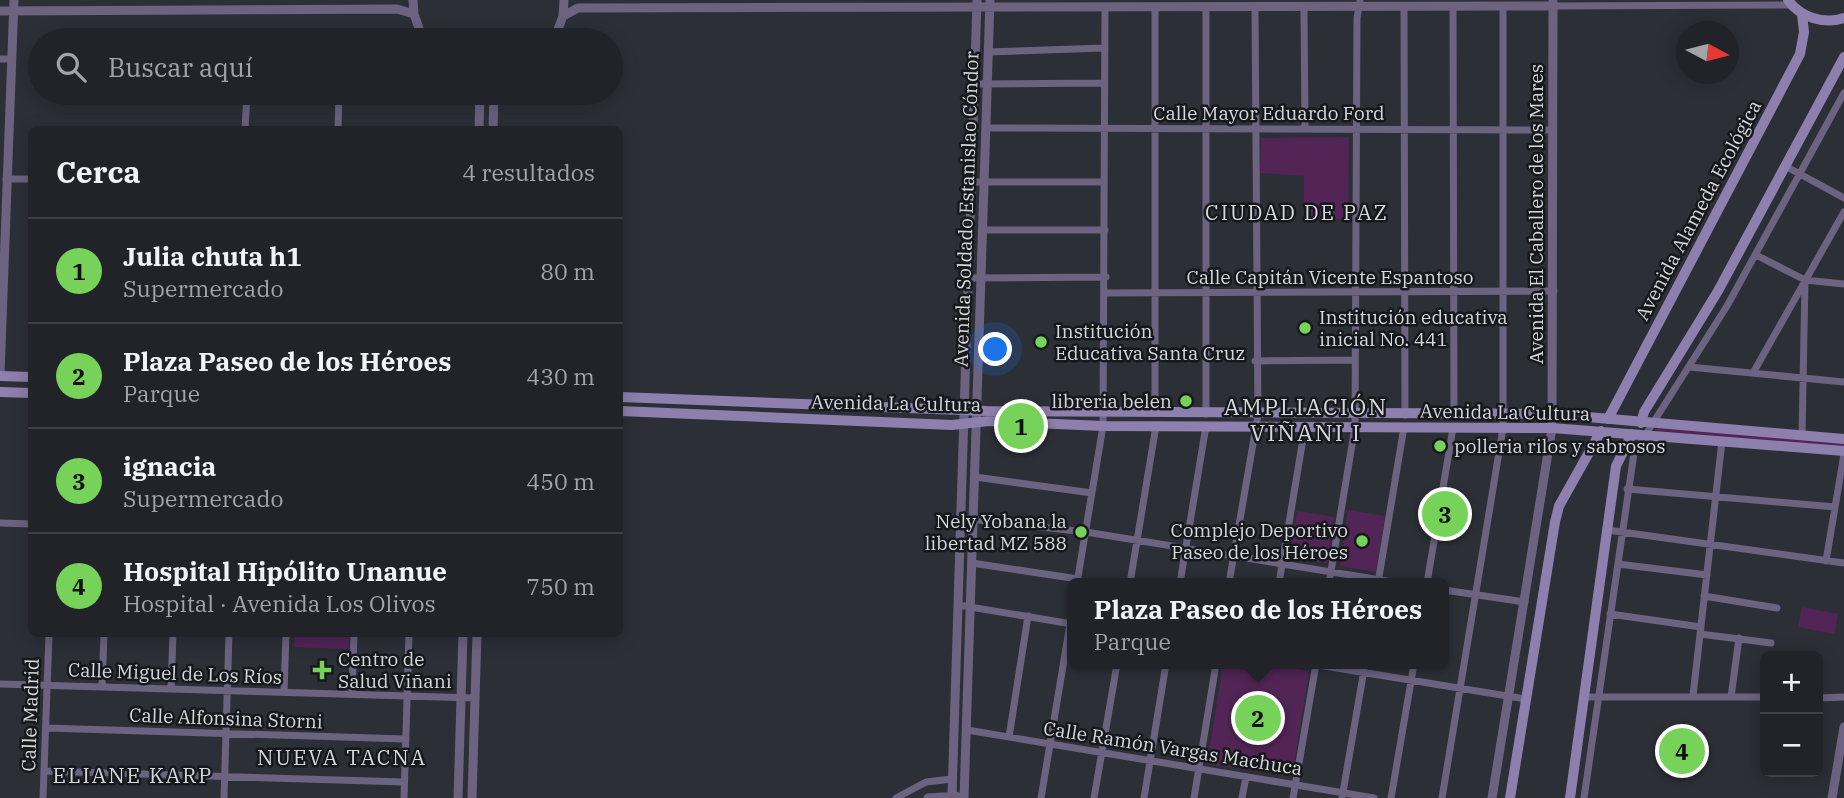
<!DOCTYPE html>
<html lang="es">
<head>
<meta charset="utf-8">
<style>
	body { margin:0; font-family:"IBM Plex Serif",serif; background:#2a2b31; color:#f1f3f6 }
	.controls { position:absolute; right:21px; bottom:21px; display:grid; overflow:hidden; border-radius:10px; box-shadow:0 4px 18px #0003 }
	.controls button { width:63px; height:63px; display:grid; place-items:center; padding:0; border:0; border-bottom:2px solid #3f4046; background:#222329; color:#f1f3f6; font:35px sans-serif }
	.compass { position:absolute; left:1676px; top:21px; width:63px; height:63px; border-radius:50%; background:#222329; box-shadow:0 4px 18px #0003; rotate:97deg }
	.you { position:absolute; left:996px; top:350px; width:24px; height:24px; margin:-18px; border:5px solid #fff; border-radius:50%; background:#1a73e8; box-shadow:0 0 0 10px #1a73e833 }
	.badge { display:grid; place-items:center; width:46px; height:46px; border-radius:50%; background:#77d259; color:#111; font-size:23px; font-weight:700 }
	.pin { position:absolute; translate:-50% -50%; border:4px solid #fff; box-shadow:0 2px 7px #0006 }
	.popup { position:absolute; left:1067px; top:578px; width:382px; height:91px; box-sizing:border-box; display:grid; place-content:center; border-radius:10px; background:#222329; filter:drop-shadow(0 2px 5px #0005); font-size:23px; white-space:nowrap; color:#a2a4a8 }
	.popup b { font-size:26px; color:#f1f3f6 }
	.popup::after { content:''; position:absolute; left:50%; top:100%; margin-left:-14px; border:14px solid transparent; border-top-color:#222329 }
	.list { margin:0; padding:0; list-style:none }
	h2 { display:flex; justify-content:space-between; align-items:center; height:91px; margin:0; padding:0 28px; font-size:30px }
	h2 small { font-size:23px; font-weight:400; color:#a2a4a8 }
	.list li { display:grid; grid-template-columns:46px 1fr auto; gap:21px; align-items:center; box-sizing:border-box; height:105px; padding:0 28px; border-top:2px solid #3f4046 }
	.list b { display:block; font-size:26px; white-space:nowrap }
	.list p { margin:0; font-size:23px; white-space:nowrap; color:#a2a4a8 }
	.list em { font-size:23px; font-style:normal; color:#a2a4a8 }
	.icon { flex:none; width:38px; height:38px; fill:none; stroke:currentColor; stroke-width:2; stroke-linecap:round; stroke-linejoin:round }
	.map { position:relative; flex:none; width:1844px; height:798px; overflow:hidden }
	.search { position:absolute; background:#222329; box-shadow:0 4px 18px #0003; left:28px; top:28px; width:595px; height:77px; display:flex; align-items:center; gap:18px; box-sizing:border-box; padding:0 24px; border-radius:38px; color:#a2a4a8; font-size:26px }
	.panel { position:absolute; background:#222329; box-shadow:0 4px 18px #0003; left:28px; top:126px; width:595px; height:511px; border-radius:10px }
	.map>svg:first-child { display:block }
</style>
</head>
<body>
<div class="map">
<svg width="1844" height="798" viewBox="0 0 1844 798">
	<rect width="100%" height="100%" fill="#2d2f37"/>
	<path fill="#522556" d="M1349,137L1348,219H1304V176L1260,173L1261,138Z
		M1657,427L1844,442V448L1656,433Z
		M1348,510L1385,516L1376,572L1340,566Z
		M1297,511L1334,517L1327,563L1290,558Z
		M1802,607L1838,614L1835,634L1798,627Z
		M295,634H349V649L294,647Z
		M1223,664H1266L1309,671L1292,776L1207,764Z"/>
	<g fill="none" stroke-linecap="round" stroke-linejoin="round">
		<path stroke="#6b6380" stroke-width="7" d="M1554,6L1792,5
			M1404,7L1405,415
			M1453,7L1454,415
			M1206,8V414
			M1304,8L1305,129
			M249,40V38
			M988,52L1105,48
			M0,59H10
			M974,84L1104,83
			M247,95H464
			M986,128L1553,130
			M245,130L247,93
			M338,130L339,93
			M1787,167L1844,198
			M6,179H32
			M971,182H1104
			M982,230H1105
			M1756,255L1805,280L1844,284
			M968,278L1106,277
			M1106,293L1554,291
			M1255,361L1355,360
			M1689,367L1844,382
			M1753,373L1844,212
			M1155,413V8
			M1802,436L1805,281
			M975,477L1092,493
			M1627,489L1835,507
			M961,518L1086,532L1399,583
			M0,523L32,524
			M1607,530L1844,563
			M1826,561L1844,454
			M972,563L1078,579
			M1618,564L1707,575
			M1077,583L1103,426L1105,7
			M1130,583L1156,426
			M1180,583L1206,426
			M1229,583L1258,415L1255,8
			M1279,583L1305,427
			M1329,583L1355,427L1357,18L1360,0
			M1378,583L1404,427
			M1427,583L1453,428
			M1444,590L1525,602
			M1704,596L1777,608
			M958,605L1072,624
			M1610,614L1701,627
			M1700,634L1771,643
			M1312,664L1526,699
			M0,684L475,698
			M102,687L104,634
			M171,689L173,634
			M284,692L286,634
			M352,694L354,634
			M1693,696L1722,441
			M1585,697H1765
			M1731,697L1739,638
			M1818,698L1844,697
			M46,728L406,739
			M967,730L1374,798
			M1009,737L1028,616
			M44,771L404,782
			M43,798L49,634
			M224,798L229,634
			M404,798L409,634
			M896,798L926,782L952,779
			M1041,798L1072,612
			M1094,798L1117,664
			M1144,798L1166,664
			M1194,798L1216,664
			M1242,798L1246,777
			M1293,798L1316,664
			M1342,798L1365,664
			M1391,798L1414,664
			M1442,798L1503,428V7
			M1584,798L1634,453L1727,306L1844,93"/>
		<path stroke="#6b6380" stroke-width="9" d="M413,0L414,14L423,40
			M0,11L397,9L414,14
			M563,16L578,8L1554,6
			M554,40L563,16L564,0
			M479,130L480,93
			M493,130L494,93
			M0,374L14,0
			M952,796L977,0
			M458,798L463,634
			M472,798L477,634
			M928,798L956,796
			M964,798L990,0
			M1492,798L1552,428L1553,2
			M1832,798L1844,727"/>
		<path stroke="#8d7fae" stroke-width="10" d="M1788,0C1800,17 1824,25 1844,18
			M0,376L32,377
			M0,392L32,393
			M620,397L987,411L1552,414L1844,439
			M620,411L952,425L989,421L1103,426L1552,428L1844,451
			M1608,419L1800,54L1804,32L1802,14
			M1641,423L1644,412L1718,291L1844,57
			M1510,798L1555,522L1559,506L1601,431
			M1570,798L1616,466L1632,434"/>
	</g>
	<g fill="#77d259" stroke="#16181b" stroke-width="2.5">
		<circle cx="1305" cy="328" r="7"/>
		<circle cx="1041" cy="342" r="7"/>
		<circle cx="1186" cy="401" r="7"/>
		<circle cx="1440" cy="446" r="7"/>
		<circle cx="1081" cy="532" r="7"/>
		<circle cx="1362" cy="541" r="7"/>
		<path d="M318.5 659.5h7v7h7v7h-7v7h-7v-7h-7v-7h7z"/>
	</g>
	<g text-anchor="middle" stroke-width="5" stroke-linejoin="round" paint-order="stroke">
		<g font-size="19" fill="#d5d7dc" stroke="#16181b">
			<text x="1269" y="120">Calle Mayor Eduardo Ford</text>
			<text transform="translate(966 209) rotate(-88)" y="7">Avenida Soldado Estanislao Cóndor</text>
			<text transform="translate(1698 210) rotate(-62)" y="7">Avenida Alameda Ecológica</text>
			<text transform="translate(1536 214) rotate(-90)" y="7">Avenida El Caballero de los Mares</text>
			<text x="1330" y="284">Calle Capitán Vicente Espantoso</text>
			<text transform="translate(896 403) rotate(1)" y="7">Avenida La Cultura</text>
			<text transform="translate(1505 412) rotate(1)" y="7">Avenida La Cultura</text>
			<text transform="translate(175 673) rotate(2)" y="7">Calle Miguel de Los Ríos</text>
			<text transform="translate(30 715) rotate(-88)" y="7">Calle Madrid</text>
			<text transform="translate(226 718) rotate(2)" y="7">Calle Alfonsina Storni</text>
			<text transform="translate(1173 748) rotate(9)" y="7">Calle Ramón Vargas Machuca</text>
		</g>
		<g font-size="19" fill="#d5d7dc" stroke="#16181b" text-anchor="start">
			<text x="1319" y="324">Institución educativa<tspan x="1319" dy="22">inicial No. 441</tspan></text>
			<text x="1055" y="338">Institución<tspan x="1055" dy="22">Educativa Santa Cruz</tspan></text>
			<text x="1172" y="408" text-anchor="end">libreria belen</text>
			<text x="1454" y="453">polleria rilos y sabrosos</text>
			<text x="1067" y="528" text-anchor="end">Nely Yobana la<tspan x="1067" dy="22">libertad MZ 588</tspan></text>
			<text x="1348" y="537" text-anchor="end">Complejo Deportivo<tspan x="1348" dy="22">Paseo de los Héroes</tspan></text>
			<text x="338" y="666">Centro de<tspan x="338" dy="22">Salud Viñani</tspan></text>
		</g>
		<g font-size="21" letter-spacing="2" fill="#d5d7dc" stroke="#16181b">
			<text x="1297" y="220">CIUDAD DE PAZ</text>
			<text x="342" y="765">NUEVA TACNA</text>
			<text x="133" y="783">ELIANE KARP</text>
		</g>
		<g font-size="23" letter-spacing="2" fill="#d5d7dc" stroke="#16181b">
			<text x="1306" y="415">AMPLIACIÓN<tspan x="1306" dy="26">VIÑANI I</tspan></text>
		</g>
	</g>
</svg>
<div class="controls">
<button>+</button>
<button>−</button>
</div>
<svg class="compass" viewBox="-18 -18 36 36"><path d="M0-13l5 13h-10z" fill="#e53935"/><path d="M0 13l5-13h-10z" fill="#a2a4a8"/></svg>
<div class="you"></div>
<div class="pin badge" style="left:1021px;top:426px">1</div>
<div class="pin badge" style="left:1258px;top:718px">2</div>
<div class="popup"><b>Plaza Paseo de los Héroes</b>Parque</div>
<div class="pin badge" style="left:1445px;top:514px">3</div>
<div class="pin badge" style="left:1682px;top:751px">4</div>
<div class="search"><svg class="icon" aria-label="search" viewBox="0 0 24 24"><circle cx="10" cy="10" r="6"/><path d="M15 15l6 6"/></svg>Buscar aquí</div>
<section class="panel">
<h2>Cerca<small>4 resultados</small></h2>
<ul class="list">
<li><span class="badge">1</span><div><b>Julia chuta h1</b><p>Supermercado</p></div><em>80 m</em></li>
<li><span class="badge">2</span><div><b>Plaza Paseo de los Héroes</b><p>Parque</p></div><em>430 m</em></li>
<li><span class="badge">3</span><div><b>ignacia</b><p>Supermercado</p></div><em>450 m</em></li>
<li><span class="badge">4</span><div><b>Hospital Hipólito Unanue</b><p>Hospital · Avenida Los Olivos</p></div><em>750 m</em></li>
</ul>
</section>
</div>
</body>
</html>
